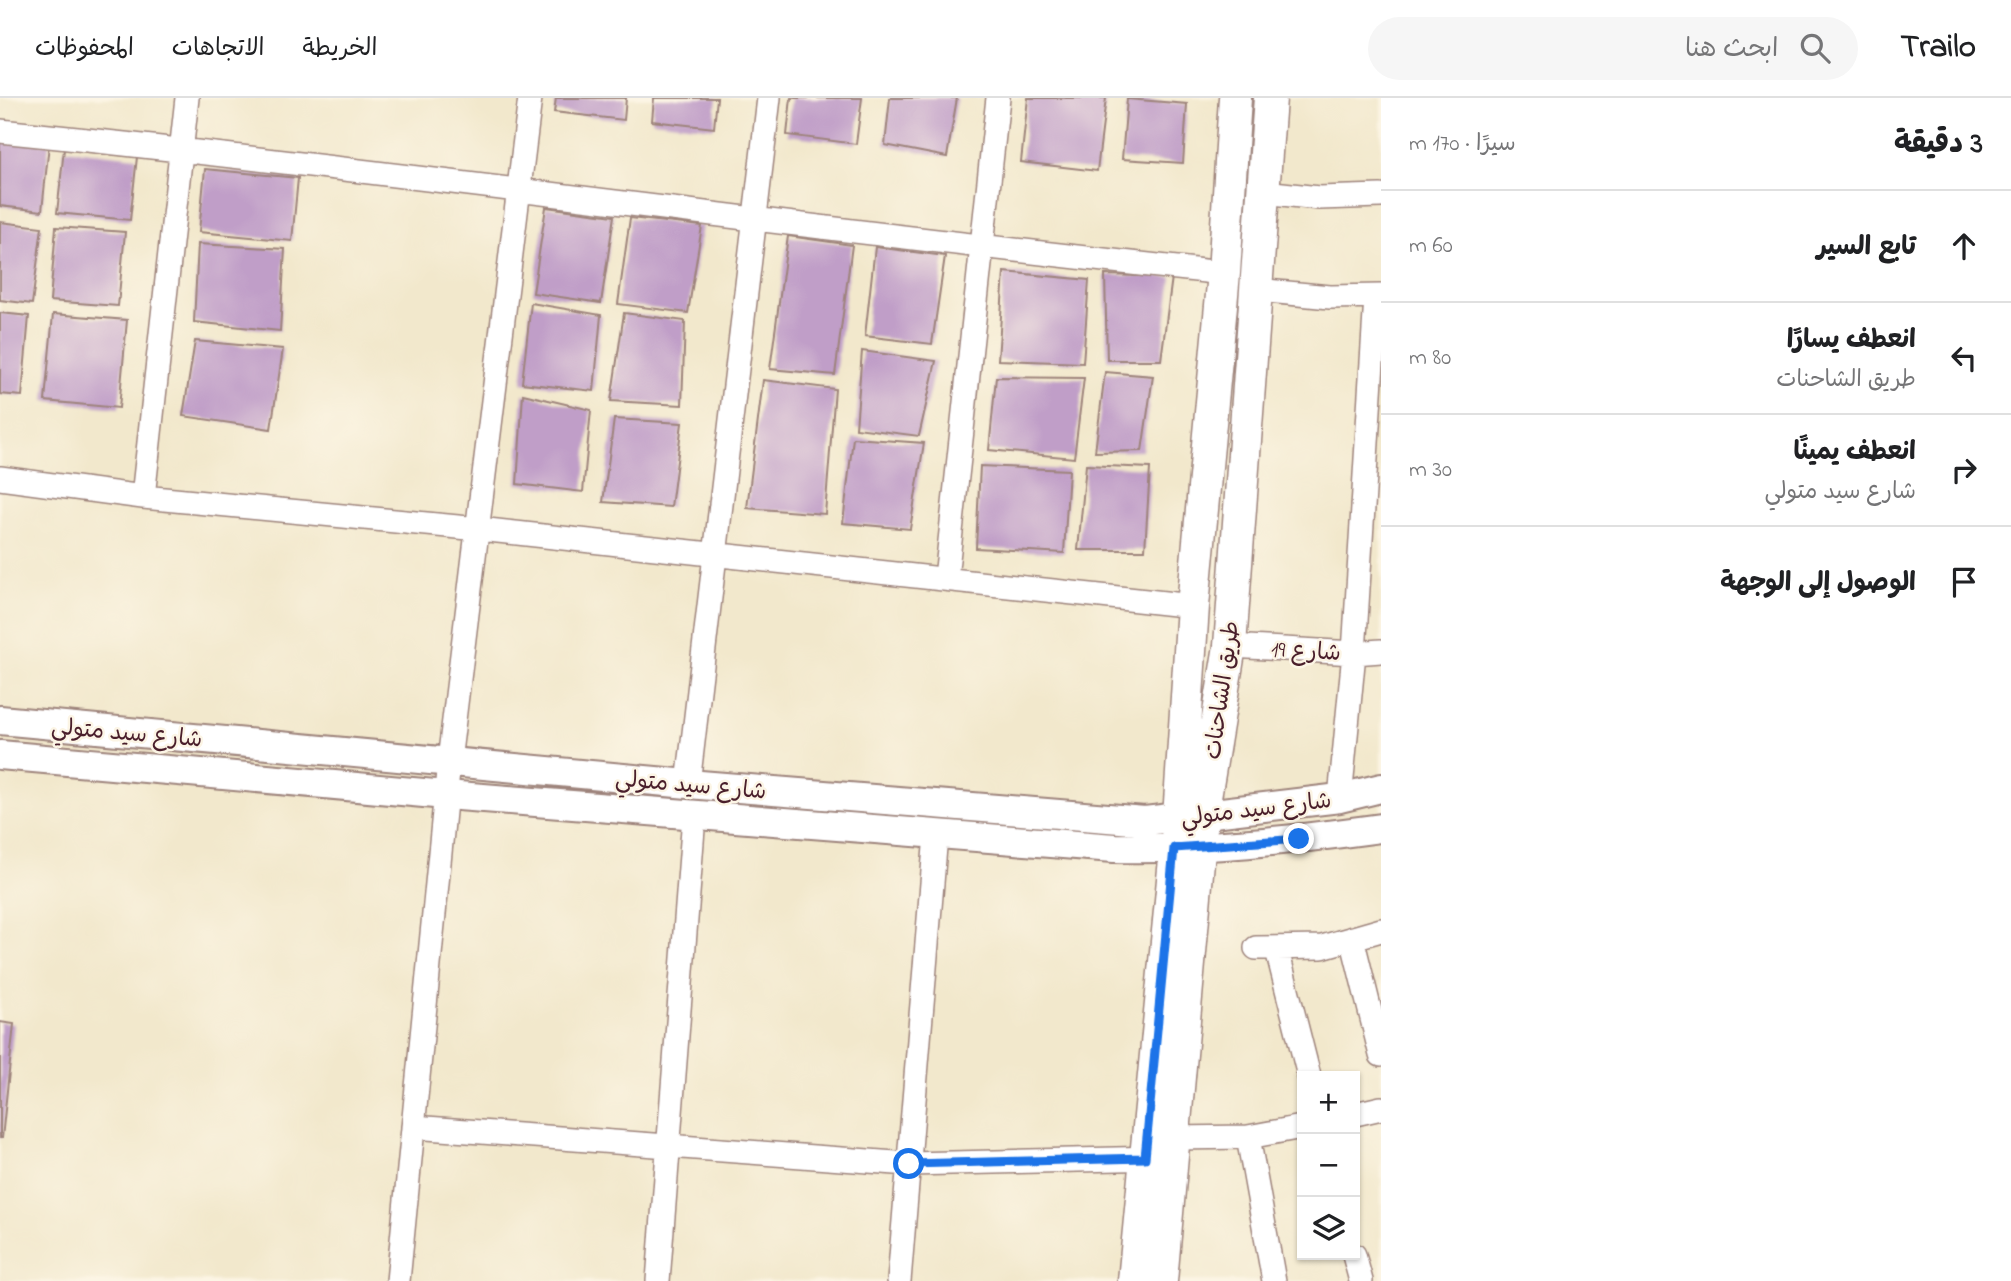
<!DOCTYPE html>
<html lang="ar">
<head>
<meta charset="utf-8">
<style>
	body { margin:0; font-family:"Indie Flower","Playpen Sans Arabic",sans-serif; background:#f6f6f6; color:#202124; direction:rtl }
	.controls { position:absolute; right:21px; bottom:21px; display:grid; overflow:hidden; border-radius:0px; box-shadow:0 2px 5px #0004 }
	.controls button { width:63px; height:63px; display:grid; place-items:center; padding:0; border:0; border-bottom:2px solid #e0e0e0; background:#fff; color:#202124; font:35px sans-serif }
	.stop { position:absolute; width:21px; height:21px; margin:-16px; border:5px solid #1a73e8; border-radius:50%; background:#fff }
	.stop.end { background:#1a73e8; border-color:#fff; box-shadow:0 2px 7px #0008 }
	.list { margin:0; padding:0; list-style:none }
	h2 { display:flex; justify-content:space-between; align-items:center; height:91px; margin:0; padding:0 28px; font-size:30px }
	h2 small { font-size:23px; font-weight:400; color:#757577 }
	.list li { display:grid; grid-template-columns:46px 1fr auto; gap:21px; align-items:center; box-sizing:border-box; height:112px; padding:0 28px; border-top:2px solid #e0e0e0 }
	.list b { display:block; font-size:26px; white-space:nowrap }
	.list p { margin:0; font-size:23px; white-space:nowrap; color:#757577 }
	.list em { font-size:23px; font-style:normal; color:#757577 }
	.icon { flex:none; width:38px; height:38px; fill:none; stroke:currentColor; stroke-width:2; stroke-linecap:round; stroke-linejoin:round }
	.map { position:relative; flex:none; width:1381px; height:1183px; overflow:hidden; direction:ltr }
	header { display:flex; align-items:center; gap:42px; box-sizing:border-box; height:98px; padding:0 35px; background:#fff; border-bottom:2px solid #e0e0e0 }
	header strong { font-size:33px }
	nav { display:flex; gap:38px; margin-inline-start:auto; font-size:24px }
	.search { width:490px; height:63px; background:#f6f6f6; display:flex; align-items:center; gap:18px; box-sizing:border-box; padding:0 24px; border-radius:38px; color:#757577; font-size:26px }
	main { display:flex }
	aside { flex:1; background:#fff }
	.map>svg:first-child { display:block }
</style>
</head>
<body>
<header>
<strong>Trailo</strong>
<div class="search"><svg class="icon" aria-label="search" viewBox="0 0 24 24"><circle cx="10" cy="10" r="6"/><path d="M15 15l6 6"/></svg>ابحث هنا</div>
<nav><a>الخريطة</a><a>الاتجاهات</a><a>المحفوظات</a></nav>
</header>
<main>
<aside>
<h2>3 دقيقة<small>سيرًا · 170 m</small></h2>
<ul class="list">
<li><svg class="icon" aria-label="ahead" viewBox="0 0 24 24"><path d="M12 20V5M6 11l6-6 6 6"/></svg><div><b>تابع السير</b></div><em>60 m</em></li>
<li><svg class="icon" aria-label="left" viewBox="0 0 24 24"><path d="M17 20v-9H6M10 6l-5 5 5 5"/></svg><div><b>انعطف يسارًا</b><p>طريق الشاحنات</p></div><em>80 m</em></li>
<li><svg class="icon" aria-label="right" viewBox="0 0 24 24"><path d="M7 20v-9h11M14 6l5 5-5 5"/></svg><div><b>انعطف يمينًا</b><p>شارع سيد متولي</p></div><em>30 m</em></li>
<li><svg class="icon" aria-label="arrive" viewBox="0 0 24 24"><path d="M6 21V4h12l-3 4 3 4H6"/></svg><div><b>الوصول إلى الوجهة</b></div></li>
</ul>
</aside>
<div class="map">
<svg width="1381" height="1183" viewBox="0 0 1381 1183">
	<rect width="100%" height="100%" fill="#fcf5e5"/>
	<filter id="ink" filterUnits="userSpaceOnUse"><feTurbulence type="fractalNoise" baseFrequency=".0143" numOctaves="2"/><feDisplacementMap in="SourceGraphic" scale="14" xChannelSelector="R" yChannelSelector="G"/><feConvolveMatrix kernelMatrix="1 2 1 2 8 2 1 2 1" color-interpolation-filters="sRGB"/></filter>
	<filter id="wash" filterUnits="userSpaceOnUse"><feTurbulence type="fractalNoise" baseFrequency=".00686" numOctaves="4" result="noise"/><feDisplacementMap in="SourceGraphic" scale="28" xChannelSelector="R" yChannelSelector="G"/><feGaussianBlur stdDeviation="1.57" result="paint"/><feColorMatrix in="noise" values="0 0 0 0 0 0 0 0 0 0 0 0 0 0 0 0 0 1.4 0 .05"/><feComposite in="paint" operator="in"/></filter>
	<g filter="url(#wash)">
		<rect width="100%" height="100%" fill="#f2e8cc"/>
		<g id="blocks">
			<path fill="#c09ec8" d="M556,0H626L624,22L554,14Z
				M654,0H717L714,30L652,23Z
				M791,0H862L856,46L787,37Z
				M890,0H957L947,59L885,47Z
				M1028,0H1106L1097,73L1021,64Z
				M1127,1L1187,6L1183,65L1122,61Z
				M0,41L49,46L42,113L0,108Z
				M64,51L137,59L130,122L57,115Z
				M205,71L298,80L292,143L199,134Z
				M546,109L614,118L601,205L533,195Z
				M630,120L702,128L688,215L618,206Z
				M0,124L42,129L32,206L0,202Z
				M56,129L125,134L118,208L50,203Z
				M788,138L852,147L835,277L770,271Z
				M198,146L285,151L280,233L194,224Z
				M875,149L945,158L932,246L865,238Z
				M1004,174L1089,182L1083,265L998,262Z
				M1105,177L1172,179L1161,262H1107Z
				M531,205L601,217L594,293L522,285Z
				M0,215L29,218L22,298L0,296Z
				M624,215L685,223L682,307L611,303Z
				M53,216L127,222L119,310L45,303Z
				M195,243L283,251L271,331L183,318Z
				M862,253L936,263L919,338L856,330Z
				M1105,274L1153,278L1142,353L1095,354Z
				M996,279L1084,280L1074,360L989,352Z
				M763,282L835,291L825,416L747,410Z
				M523,296L591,312L583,394L517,386Z
				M614,321L682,325L671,409L603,404Z
				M853,340L924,345L910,431L843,425Z
				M1086,367L1150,370L1145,452H1078Z
				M980,368L1069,372L1064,455L976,450Z
				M0,924L14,926L2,1040H0Z"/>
		</g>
	</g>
	<g filter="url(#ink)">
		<use href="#blocks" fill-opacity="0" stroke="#9e847c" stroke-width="2"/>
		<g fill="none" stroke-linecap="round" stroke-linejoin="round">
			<defs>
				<path id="minor" d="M0,33C409,74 815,133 1224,175
					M1264,94L1319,100L1381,98
					M1256,192L1330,199L1381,198
					M0,380L143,399L479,431L1193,508
					M143,399L187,0
					M946,480L998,0
					M1230,548L1354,555L1381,553
					M688,686L769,0
					M1340,700L1354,555L1376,199
					M1352,840L1381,957
					M1256,850L1322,849L1381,832
					M1277,852L1309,978
					M1355,1016L1381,1010
					M413,1029L909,1066L1159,1060
					M1248,1039L1274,1183
					M1174,1040L1248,1039L1302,1029
					M1354,1157L1361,1183
					M398,1183L449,663L530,0
					M658,1183L694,718
					M899,1183L936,737"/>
				<path id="tertiary" d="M0,622L688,686L1145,723L1340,700L1381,690
					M0,657L446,697L1114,750C1203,752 1293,742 1381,730"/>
				<path id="secondary" d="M1134,1183L1179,720L1193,508L1224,175L1235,0
					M1161,1183L1202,718L1230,548L1270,0"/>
			</defs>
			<use href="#minor" stroke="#9e847c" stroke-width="26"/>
			<use href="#tertiary" stroke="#9e847c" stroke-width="32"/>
			<use href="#secondary" stroke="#9e847c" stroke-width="35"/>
			<use href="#minor" stroke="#fff" stroke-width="23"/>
			<use href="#tertiary" stroke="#fff" stroke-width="28"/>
			<use href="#secondary" stroke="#fff" stroke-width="32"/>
		</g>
	</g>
	<g fill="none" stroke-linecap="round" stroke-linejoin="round" filter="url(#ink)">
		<path stroke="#1a73e8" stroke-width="9" d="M909,1066L1145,1060L1174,750L1299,741"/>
	</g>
	<g text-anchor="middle" stroke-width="5" stroke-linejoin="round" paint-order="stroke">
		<g font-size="23" fill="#4a1f2b" stroke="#fcf5e5">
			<text transform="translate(1306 552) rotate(3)" y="8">شارع 19</text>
			<text transform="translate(1221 592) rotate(-82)" y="8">طريق الشاحنات</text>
			<text transform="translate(127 634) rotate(5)" y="8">شارع سيد متولي</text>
			<text transform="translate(691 686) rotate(5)" y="8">شارع سيد متولي</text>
			<text transform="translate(1256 710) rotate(-7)" y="8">شارع سيد متولي</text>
		</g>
	</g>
</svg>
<div class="controls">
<button>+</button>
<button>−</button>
<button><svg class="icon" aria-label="layers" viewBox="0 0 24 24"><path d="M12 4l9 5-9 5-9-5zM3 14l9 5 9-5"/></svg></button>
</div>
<div class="stop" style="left:909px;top:1066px"></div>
<div class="stop end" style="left:1299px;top:741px"></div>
</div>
</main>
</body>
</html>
